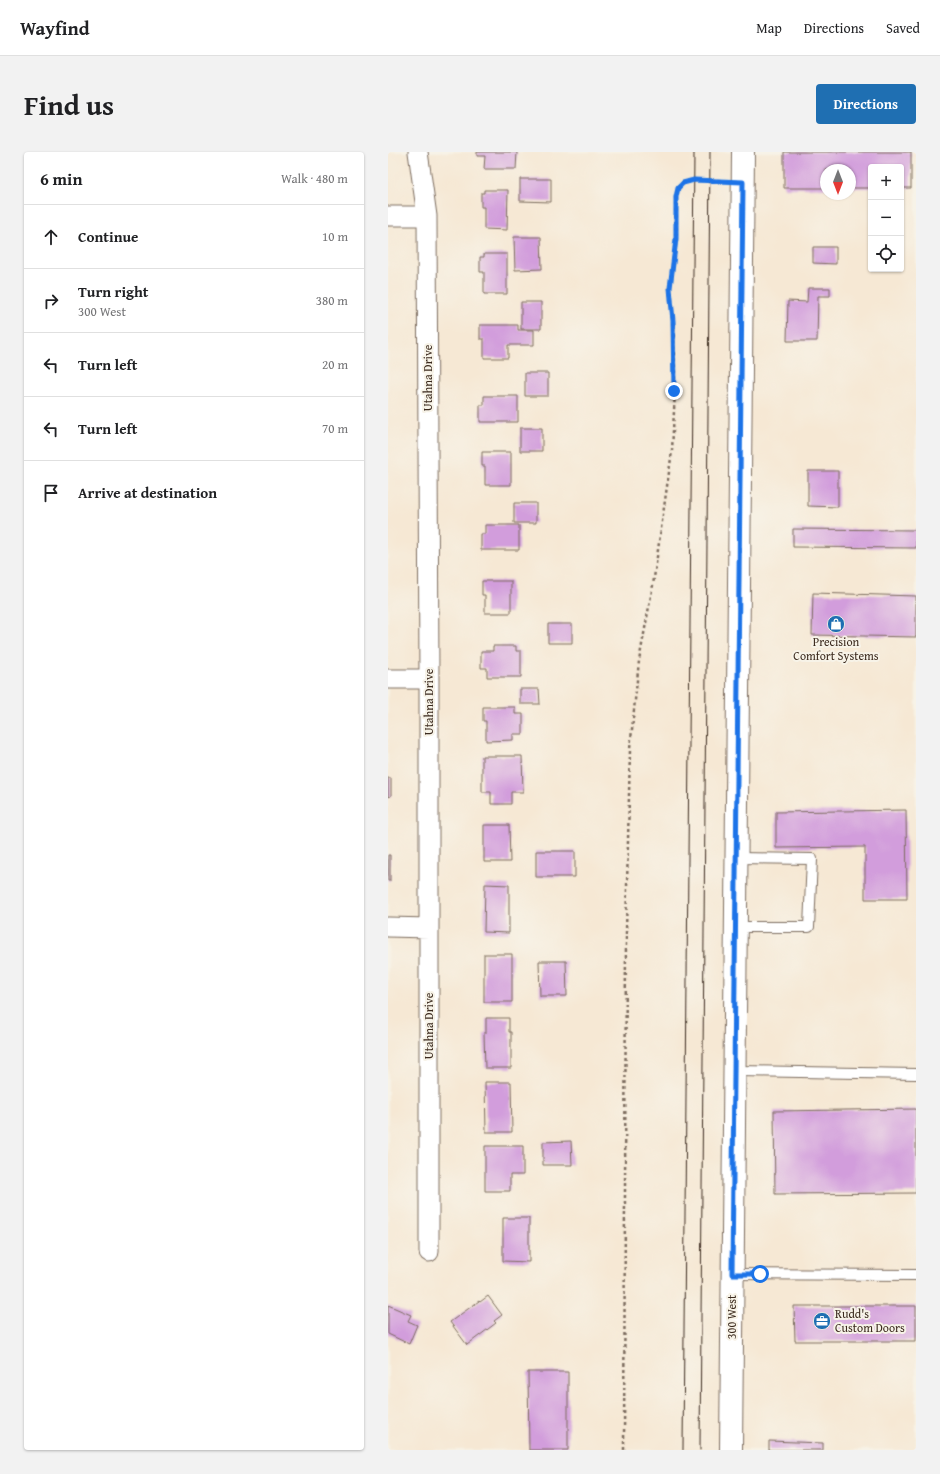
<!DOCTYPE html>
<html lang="en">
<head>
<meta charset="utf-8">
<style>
	body { margin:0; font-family:"Gentium Book Plus",serif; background:#f2f2f2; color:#202124 }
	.controls { position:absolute; right:12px; top:12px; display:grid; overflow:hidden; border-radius:4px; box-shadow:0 1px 3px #0004 }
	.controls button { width:36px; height:36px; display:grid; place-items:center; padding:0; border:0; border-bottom:1px solid #e0e0e0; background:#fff; color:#202124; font:20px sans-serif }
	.compass { position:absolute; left:432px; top:12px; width:36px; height:36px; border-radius:50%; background:#fff; box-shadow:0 1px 3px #0004; rotate:180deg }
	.stop { position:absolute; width:12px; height:12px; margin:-9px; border:3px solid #1a73e8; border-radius:50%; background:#fff }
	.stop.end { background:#1a73e8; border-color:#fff; box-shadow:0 1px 4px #0008 }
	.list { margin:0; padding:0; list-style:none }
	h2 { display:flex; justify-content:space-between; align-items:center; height:52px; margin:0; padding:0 16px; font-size:17px }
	h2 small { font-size:13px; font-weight:400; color:#757577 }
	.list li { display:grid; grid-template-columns:26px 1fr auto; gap:12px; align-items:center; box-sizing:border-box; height:64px; padding:0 16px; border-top:1px solid #e0e0e0 }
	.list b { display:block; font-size:15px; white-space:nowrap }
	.list p { margin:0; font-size:13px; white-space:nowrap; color:#757577 }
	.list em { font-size:13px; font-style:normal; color:#757577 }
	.icon { flex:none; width:22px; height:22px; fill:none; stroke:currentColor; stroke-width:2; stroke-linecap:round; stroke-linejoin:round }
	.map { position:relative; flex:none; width:528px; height:1298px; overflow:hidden; border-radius:4px }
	header { display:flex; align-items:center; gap:24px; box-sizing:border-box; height:56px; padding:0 20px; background:#fff; border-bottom:1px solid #e0e0e0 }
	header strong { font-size:19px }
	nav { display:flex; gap:22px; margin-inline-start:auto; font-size:14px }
	.intro { display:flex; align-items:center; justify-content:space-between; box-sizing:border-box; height:96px; padding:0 24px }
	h1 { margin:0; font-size:28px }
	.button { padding:10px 18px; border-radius:4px; background:#1f6fb2; color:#fff; font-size:14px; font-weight:700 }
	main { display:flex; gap:24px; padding:0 24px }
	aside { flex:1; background:#fff; border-radius:4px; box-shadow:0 1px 3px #0004 }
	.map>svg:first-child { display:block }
</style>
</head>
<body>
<header>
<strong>Wayfind</strong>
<nav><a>Map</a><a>Directions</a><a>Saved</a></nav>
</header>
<div class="intro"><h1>Find us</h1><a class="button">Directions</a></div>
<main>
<aside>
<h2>6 min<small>Walk · 480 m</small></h2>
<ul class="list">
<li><svg class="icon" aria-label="ahead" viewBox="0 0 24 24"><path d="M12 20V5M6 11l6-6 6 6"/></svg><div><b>Continue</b></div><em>10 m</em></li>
<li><svg class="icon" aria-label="right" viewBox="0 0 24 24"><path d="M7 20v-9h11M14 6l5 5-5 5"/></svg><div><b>Turn right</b><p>300 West</p></div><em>380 m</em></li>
<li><svg class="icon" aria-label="left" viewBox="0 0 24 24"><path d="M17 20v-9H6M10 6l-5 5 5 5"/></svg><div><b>Turn left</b></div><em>20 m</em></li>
<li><svg class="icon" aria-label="left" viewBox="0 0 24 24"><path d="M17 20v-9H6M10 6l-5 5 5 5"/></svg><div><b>Turn left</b></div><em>70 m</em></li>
<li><svg class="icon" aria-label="arrive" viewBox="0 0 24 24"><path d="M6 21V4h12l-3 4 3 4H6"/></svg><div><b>Arrive at destination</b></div></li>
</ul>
</aside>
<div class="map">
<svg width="528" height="1298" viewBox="0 0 528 1298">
	<rect width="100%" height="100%" fill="#f7f3e8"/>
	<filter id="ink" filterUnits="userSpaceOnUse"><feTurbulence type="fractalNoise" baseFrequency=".025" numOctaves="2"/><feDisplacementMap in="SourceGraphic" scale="8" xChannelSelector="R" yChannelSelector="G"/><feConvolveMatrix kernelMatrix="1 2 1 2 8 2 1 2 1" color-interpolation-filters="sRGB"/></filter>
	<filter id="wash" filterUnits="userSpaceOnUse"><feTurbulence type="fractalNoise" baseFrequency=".012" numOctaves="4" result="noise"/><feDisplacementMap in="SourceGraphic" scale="16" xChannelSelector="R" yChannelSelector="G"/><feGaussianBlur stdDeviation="0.9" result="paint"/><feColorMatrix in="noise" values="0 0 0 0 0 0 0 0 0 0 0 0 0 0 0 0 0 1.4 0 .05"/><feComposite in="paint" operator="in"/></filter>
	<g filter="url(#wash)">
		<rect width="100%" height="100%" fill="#f6e8d4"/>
		<g id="blocks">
			<path fill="#d29ddc" d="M89,0H129L128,17H96L97,4H89Z
				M396,0H523V36H513V15H483V36H462V18H438V36H396Z
				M132,27H163V50L132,49Z
				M96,38H120L119,78L96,77V55H93V41H96Z
				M126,85H153L154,117L127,118Z
				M425,95H448V112L425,111Z
				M96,102H119V142H96V120H92V105H96Z
				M420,136H442V144H430L429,189H399L400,149L419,150Z
				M133,150H153V177H133Z
				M92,173H130V178H146V193H120V206H96V187H92Z
				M137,221H160V244H137Z
				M96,244H130V270H92V253H96Z
				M132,276H154V299H132Z
				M94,300H123V333H97V314H94Z
				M420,319H450V355L420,354Z
				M126,351H148V371H126Z
				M97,373H131V398H93V382H97Z
				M405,377L528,378V396L405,395Z
				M94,429H123V461H97V443H94Z
				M425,441L528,444V485L424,483Z
				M160,472H184V491H160Z
				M105,494H128V499H133V525H99V516H93V499H105Z
				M132,537H151L152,552H132Z
				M95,555H127V562H135V582H125V588L98,589V569H95Z
				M94,604H134L135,640H123V652H103V640H94Z
				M0,626H3V644L0,645Z
				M518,658L519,747H477V695L388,696V660Z
				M96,673H121L122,710H96Z
				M148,699H187V725H148Z
				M0,703H2V729H0Z
				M97,732L121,733V781L96,780Z
				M96,802H124V850H96Z
				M151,809H178L179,844H152Z
				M98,866H121V880H123V916H97L96,881H98Z
				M97,930H123L124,980H98Z
				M528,957V1041L387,1042L386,959Z
				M183,989L184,1013H155V990Z
				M97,994H135V1023H122V1039H97Z
				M115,1066H141V1110L115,1109Z
				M100,1144L114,1163L106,1169L108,1171L79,1193L62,1170L91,1149L92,1150Z
				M0,1153L23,1163L20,1169L29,1173L21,1192L0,1182Z
				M406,1154H528V1189H407Z
				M140,1220H180V1298H141Z
				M381,1289L435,1291V1298H381Z"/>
		</g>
	</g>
	<g filter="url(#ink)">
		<use href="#blocks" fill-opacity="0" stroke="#7c6c5e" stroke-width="1"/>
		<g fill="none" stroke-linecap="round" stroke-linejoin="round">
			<defs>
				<path id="service" d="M348,775H421L424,707L349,706
					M347,919L528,922
					M344,1122L528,1123"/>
				<path id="minor" d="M30,0L39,64L41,527V1100
					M0,64H39
					M0,527H41
					M0,775L41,776"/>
				<path id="tertiary" d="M343,1298L355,0"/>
			</defs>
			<use href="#service" stroke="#7c6c5e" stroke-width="12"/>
			<use href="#minor" stroke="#7c6c5e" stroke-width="21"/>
			<use href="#tertiary" stroke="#7c6c5e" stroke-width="24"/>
			<path stroke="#7c6c5e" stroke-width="2.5" stroke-dasharray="3 3" stroke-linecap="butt" d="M236,1298L238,781L242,597L251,509L265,433L284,299L287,239L285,169L282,136L288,87V45L290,36L295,31L306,28L335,29"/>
			<use href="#service" stroke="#fff" stroke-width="10"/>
			<use href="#minor" stroke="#fff" stroke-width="19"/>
			<use href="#tertiary" stroke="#fff" stroke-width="22"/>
			<path stroke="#3b2a1e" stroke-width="1" d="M295,1298L306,0
				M312,1298L322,0"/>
		</g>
	</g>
	<g fill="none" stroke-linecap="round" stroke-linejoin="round" filter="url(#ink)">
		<path stroke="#1a73e8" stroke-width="5" d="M286,239L285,169L282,136L288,87V45L290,36L295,31L306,28L355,30L344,1122H372"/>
	</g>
	<defs>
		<symbol id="shop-disc" viewBox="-11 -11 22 22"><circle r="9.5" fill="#1f6fb2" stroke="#f7f3e8"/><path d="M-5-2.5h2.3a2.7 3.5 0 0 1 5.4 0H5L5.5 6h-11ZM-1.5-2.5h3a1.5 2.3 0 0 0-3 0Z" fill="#fff"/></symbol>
		<symbol id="office-disc" viewBox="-11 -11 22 22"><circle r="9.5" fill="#1f6fb2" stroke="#f7f3e8"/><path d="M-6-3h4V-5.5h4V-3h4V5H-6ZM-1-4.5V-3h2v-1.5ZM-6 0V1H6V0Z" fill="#fff"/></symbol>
	</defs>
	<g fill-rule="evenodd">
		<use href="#shop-disc" x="438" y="462" width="20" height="20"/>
		<use href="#office-disc" x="424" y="1159" width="20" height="20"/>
	</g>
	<g text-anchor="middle" stroke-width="4" stroke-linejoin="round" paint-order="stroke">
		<g font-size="12" fill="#3b2a1e" stroke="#f7f3e8">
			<text transform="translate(40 226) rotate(-90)" y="4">Utahna Drive</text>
			<text transform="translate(41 550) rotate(-90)" y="4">Utahna Drive</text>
			<text transform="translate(41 874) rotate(-90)" y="4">Utahna Drive</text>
			<text transform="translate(344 1165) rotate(-90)" y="4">300 West</text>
		</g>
		<g font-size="12" fill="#3b2a1e" stroke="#f7f3e8">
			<text x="448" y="494">Precision<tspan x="448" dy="14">Comfort Systems</tspan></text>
			<text x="447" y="1166" text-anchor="start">Rudd's<tspan x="447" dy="14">Custom Doors</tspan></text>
		</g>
	</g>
</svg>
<div class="controls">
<button>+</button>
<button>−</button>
<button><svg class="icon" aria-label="locate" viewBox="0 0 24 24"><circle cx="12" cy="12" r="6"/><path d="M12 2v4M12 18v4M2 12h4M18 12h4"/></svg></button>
</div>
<svg class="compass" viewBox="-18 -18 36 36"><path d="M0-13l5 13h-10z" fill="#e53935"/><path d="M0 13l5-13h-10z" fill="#757577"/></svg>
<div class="stop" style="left:372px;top:1122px"></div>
<div class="stop end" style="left:286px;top:239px"></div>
</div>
</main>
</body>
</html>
